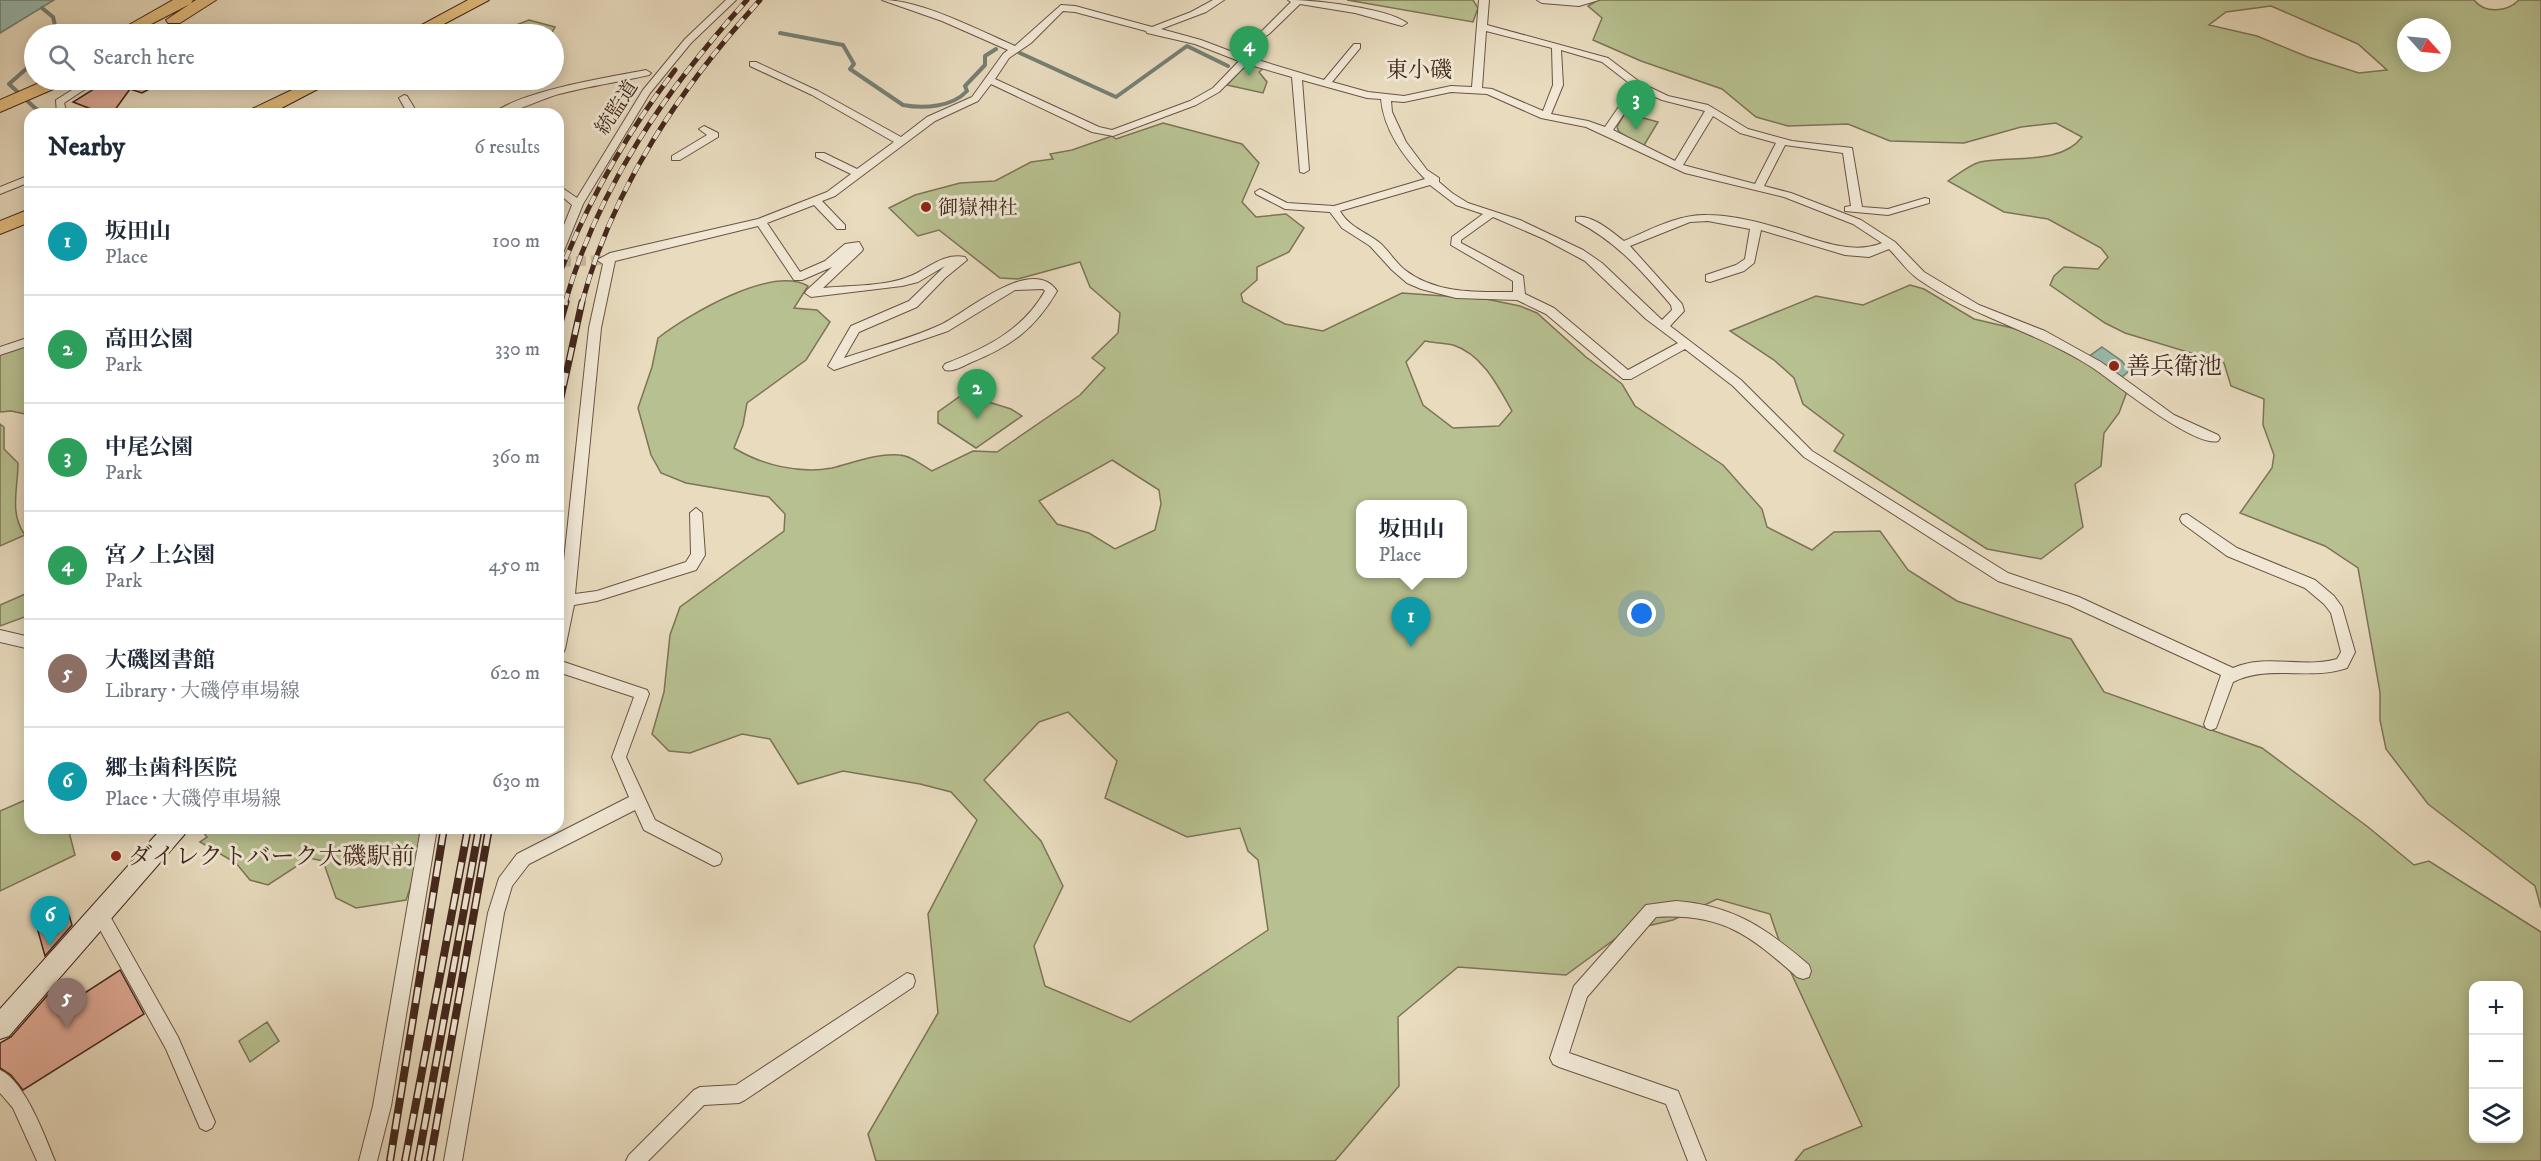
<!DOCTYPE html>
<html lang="en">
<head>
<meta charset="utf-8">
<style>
	body { margin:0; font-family:"IM FELL DW Pica","Noto Serif JP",serif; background:#f6f6f7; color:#1f2937 }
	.controls { position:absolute; right:18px; bottom:18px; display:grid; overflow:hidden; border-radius:12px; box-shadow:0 3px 15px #0003 }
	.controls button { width:54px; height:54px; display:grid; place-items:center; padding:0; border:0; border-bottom:2px solid #e0e1e3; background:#fff; color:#1f2937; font:30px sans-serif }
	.compass { position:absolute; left:2397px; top:18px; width:54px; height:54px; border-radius:50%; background:#fff; box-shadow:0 3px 15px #0003; rotate:117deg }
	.you { position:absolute; left:1642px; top:614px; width:21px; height:21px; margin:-15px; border:4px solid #fff; border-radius:50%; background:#1a73e8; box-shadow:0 0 0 9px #1a73e833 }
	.badge { display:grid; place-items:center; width:39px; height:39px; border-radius:50%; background:#111827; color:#fff; font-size:20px; font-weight:700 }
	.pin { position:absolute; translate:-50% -50px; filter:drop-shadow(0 2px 3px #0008) }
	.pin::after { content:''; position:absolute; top:32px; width:21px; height:18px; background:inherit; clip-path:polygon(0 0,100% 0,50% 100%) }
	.popup { position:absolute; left:1356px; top:500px; width:111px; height:78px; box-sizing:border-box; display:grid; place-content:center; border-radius:12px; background:#fff; filter:drop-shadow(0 2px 4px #0005); font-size:20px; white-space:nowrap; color:#747a83 }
	.popup b { font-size:22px; color:#1f2937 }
	.popup::after { content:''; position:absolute; left:50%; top:100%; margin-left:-12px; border:12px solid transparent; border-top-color:#fff }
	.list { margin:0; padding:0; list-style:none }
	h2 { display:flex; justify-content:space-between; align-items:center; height:78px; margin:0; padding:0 24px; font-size:26px }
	h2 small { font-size:20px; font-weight:400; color:#747a83 }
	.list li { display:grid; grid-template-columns:39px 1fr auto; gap:18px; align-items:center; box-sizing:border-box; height:108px; padding:0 24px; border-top:2px solid #e0e1e3 }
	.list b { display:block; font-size:22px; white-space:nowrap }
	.list p { margin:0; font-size:20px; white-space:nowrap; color:#747a83 }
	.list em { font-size:20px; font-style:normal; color:#747a83 }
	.icon { flex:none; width:33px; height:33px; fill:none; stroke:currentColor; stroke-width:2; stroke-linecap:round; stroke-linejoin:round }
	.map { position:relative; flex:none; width:2541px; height:1161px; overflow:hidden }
	.search { position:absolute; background:#fff; box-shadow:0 3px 15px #0003; left:24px; top:24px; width:540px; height:66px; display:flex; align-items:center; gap:15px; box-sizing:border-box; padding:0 21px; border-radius:33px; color:#747a83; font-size:22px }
	.panel { position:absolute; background:#fff; box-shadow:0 3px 15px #0003; left:24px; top:108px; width:540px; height:726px; border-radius:18px }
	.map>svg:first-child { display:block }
</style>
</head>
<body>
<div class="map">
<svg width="2541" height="1161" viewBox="0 0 2541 1161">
	<rect width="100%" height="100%" fill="#e8dbbe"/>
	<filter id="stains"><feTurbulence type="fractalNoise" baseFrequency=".00333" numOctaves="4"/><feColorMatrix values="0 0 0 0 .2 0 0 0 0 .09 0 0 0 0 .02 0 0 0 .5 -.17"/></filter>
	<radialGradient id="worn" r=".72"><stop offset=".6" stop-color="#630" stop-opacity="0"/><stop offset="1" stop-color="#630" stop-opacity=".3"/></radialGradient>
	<path fill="#b7c090" stroke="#7d7356" stroke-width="1.5" fill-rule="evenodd" d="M1347,0H1473L1478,8L1473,22Z
		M1598,0H2474C2485,14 2507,12 2519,0H2541V908L2535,886L2428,804L2386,749L2380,720V692L2358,568L2325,546L2240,513L2272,468L2274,455L2263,425L2264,399L2231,386L2224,363L2125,333L2105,323L2050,285L2054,276L2064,267L2098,269L2108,257L2101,248L2048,219L2004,212L1948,181C1957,175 1969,165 1980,162C2012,155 2060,166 2082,137L2056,123L2021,127L1964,143L1890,141L1848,124L1788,126L1756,117L1722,89L1641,61L1593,40L1602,18L1588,6ZM2271,6L2358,44L2387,70L2359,73L2308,57L2257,36L2209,25L2226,12ZM2406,27H2442V63H2406Z
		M529,20L555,27L551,34H492Z
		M1249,62L1265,67L1259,72L1267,82L1263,93L1227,85Z
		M1625,113L1658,122L1643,147L1619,132L1617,127Z
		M1163,123L1242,144L1259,163L1242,202L1256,217L1286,214L1304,228L1289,252L1257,267V280L1241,294L1243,302L1285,324L1323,331L1402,293L1486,299L1520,306L1537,313L1586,357L1622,384L1635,406L1723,465L1762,509L1767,527L1812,550L1834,532L1880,531L1908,570L1957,601L2071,639L2104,692L2262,748L2368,827L2414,865L2429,861L2541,932V1161H1795L1804,1150L1862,1126L1787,964L1770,914L1717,899L1673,920L1626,931L1566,975L1458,967L1398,1017L1399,1086L1335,1161H876L868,1134L938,1013L928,914L977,820L951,792L920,784L843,771L798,784L770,739L742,734L690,753L669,751L652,734L664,692L670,635L680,607L784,531L785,514L769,497L686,483L661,473L651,455L638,408L652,367L658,338C688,315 771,265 808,286L794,308L817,310L830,322L806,360L747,403L743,425L734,448C762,465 799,474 832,468C853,463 877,453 899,455C910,455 923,466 932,471L973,451L997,452L1080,395L1105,368L1092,358L1118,333L1120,313L1090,287L1080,262L1018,279L1000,278L939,230L918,236L889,208L915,195L960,183L995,181L1031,162L1053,159L1050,154L1072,150L1112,136L1116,139ZM1425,341C1434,343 1444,343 1453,345C1482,354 1498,386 1512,411L1499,426L1453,428L1423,405L1406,362ZM1112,460L1159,490L1161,504L1155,530L1115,549L1089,533L1057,524L1039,501ZM1360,504H1462V574H1360ZM1068,712L1117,761L1105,798L1187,837L1240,828L1248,851L1258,860L1268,930L1130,1022L1045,986L1034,946L1063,886L1041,841L984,780L1039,722ZM2474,986H2518V1138H2474Z
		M1910,285L1924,289L1974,319L2025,331L2129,386L2119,413L2104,433L2101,466L2075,484L2083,527L2041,559L1987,549L1834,451L1844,435L1803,404L1794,378L1774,360L1730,331L1816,296L1863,305Z
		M30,341V415L11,411L0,412V351Z
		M963,394L1011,409L1022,416L976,448L938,423V412Z
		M0,424L4,427V449L18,463C18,489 9,513 25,535L0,546Z
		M30,592V615L0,626V605Z
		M30,798V828H68L75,855L0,891V811Z
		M200,828H423L415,874L406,900L356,908L336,898L323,861L309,858L268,885L250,880L236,863L200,842L207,837Z
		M267,1022L279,1041L250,1062L239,1041Z"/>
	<path fill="#97bbaf" stroke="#757f74" stroke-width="1.5" d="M0,0H54L0,33Z
		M2102,347L2122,361L2129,371L2122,377L2088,357Z"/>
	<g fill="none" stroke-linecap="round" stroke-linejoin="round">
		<path stroke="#757f74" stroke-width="4" d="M42,8L53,17L57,34
			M780,33L843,45L854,64L850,69L903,105C924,109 952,107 967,91L965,86L985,65V56L996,49
			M1020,53L1116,97L1187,46L1228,66
			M34,62L9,84L35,108L46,114"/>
	</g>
	<path fill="#e1aa97" stroke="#43261c" stroke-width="1.5" d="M108,80H166L142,93L130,89L112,114H104L73,102Z
		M69,915L72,925L45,956L38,931Z
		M120,970L144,1014L23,1090L11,1075L0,1068V1043L11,1037L60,981L74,1000Z"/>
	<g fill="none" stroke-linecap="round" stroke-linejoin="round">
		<path stroke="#c7b79e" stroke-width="10" stroke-dasharray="10 5" stroke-linecap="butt" d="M561,262L603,260"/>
		<defs>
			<path id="street" d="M726,0H736L691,43L650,93L583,204L563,253L558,257V240L572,205L558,193V185L577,198L643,90L685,39Z
				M882,0C922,0 978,30 1015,46L1061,5L1075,6L1152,27L1191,12L1213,0H1224L1206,12L1161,29L1201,40L1230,51L1263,30L1291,2L1288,0C1315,0 1387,8 1407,23L1402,26L1355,13L1300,4L1269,34L1238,54L1324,80L1354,44H1360V48L1332,82L1368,92L1404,96L1451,86L1472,87L1479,0H1489L1487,25L1608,58L1641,83L1668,96L1708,105L1748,129L1792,141L1852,148L1862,207L1888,209L1925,198L1929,199V203L1888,215L1845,211V207L1851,206L1843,153L1785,145L1764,186L1791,193L1861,220L1895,242L1924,272L1979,305L2045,331L2101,362L2174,415L2218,435L2220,438L2218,441C2195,448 2115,383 2093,368C2038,332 1972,317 1918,279C1907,271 1898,258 1889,249L1869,257L1845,255L1761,230L1754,263L1744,271L1710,282L1706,281V275L1736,265L1745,259L1750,229L1708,221L1690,222L1630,246L1682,304L1684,311L1670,326L1741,380L1812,451L2008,573L2079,597L2233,668C2267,653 2303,669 2337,659L2341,652L2331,613L2324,604L2305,588L2227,556L2182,523L2180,519L2182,515L2187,514L2237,548L2315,580L2334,596L2342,607L2355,652L2347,668C2309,681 2269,664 2233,682L2216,728L2211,730L2206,728L2204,724L2221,675L2069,605L1998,581L1804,457L1733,386L1685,349L1631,379H1623L1546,314L1517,300L1456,298L1421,289L1407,283L1392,270L1370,246L1342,228L1330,212L1285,209L1256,194L1255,192L1260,189L1287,203L1334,206L1425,179C1404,157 1384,131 1381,99L1367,98L1302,80L1309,170L1304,173L1300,172L1292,77L1247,64L1219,92L1196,105L1113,136L1092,132L991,84L978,101L935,121L835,196L822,201L845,225V229H837L814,205L767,223L800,272L825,261L845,244L859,242L863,249L862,251L823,288C852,285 886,287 913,275C930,267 944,253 965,257L967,260L945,278L917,307L859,332L844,358C876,347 910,339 940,325C966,313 1032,254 1057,291C1035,329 1011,346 972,362C963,366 954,372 945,370L943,367L945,364C986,348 1022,331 1045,291L1043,289L1015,290L948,331L834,370L828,366L851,326L909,301L945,266L918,282L902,286L811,297L805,293L807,290L832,267L802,280H794L758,226L615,261L601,328L575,594L597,591L686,562L691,554L690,513L696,508L702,513L705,555L696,570L597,601L574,605L565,649L563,653L558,655V616L589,328L603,264L597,260L610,253L758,219L827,192L851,174L816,157V153H824L857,169L894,142L812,95L750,66V62H756L818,91L901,137L927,117L972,97L1003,54L1008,50L942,21ZM1063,11L1075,12L1146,31L1147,33L1195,44L1239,61L1213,88L1190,101L1112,130L1099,127L995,79L1009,58L1031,43ZM1486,31L1552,48L1553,85L1543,111L1492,89L1482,88ZM1561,50L1602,62L1633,86L1605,127L1588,121L1551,114L1563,85ZM1640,90L1662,100L1705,111L1675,161L1613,130ZM1451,92L1487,94L1541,118L1586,127L1685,173L1784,197L1853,224L1882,243C1848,257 1809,236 1775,227C1755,221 1729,215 1707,215C1678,214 1650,230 1624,241C1612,232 1592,214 1576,217V221C1616,241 1642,271 1671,305L1672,310L1662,320L1602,263L1583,250L1520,220L1468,203L1452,193L1439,182V178L1427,170L1406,142L1392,112L1391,101L1404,102ZM1713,116L1740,133L1776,143L1755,184L1683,165ZM1430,185L1456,205L1483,214L1452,237L1451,245L1513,281V292C1476,292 1436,294 1405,270C1395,262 1389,251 1380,243C1366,232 1349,227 1340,211ZM1493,217L1544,239L1585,261L1646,319L1678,343L1628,370L1554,308L1525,294L1523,276L1461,243V240Z
				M1537,0H1599L1579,6L1542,3Z
				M646,70L651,73L649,75C619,82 589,86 559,94C537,100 515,114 493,114C519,91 610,77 646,70Z
				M88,80H99L64,103L67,114H57L56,100Z
				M284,80H295L310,90L302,92Z
				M404,95L407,96L418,114H408L399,98Z
				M704,126L718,133V137L680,160H672V156L707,135L699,129Z
				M30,175V182L0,194V187Z
				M30,337V345L0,355V347Z
				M0,630L30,637V649L0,642Z
				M558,660L647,690L649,694L626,757L655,820L720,854L722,859L720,864L714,866L644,830L635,810L529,864L512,886L504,913L462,1161H444L488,913L499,878L517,854L629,797L612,757L634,697L558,672Z
				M421,828H437L391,1106L377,1161H359L373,1106Z
				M1676,901C1733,905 1767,929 1809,965L1811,971L1809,977L1803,979L1797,977C1750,935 1722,913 1656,917L1587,997L1569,1053L1678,1091L1706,1161H1688L1666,1104L1559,1067L1553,1064L1550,1058L1574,986L1646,905Z
				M100,906L106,909L178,1037L215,1122L212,1128L206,1131L200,1128L166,1049L94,919L92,914L94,909Z
				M907,973L913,975L915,981L913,987L745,1100L739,1103L704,1105L648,1161H626L629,1155L694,1090L700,1087L736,1085Z
				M0,1070C25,1081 45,1137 55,1161H37L13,1108L0,1093Z"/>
			<path id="secondary" d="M162,828H187L184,835L9,1036L0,1039V1009Z"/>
			<path id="highway" d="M173,0H193L191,3L196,0H216L180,23H168L166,20L190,4L132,34H113Z
				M468,0H489L425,34H405Z
				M46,80H68L65,84L0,112V100Z
				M313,80H335L270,114H247L250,110Z
				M30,209V222L0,234V221Z"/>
		</defs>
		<use href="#street" stroke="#6c5344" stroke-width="2"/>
		<use href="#secondary" stroke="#43261c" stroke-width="2"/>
		<use href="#highway" stroke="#43261c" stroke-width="2"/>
		<use href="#street" fill="#f0e8d5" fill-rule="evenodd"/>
		<use href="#secondary" fill="#f0e8d5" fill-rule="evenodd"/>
		<use href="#highway" fill="#e4be7f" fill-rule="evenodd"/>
		<defs>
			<path id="rail-far2" d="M558,278C587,202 626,134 675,70
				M565,303C598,187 667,88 747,0
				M582,303C613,186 680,89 760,0"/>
			<path id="rail-far1" d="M558,330L566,302
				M558,411L582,302"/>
			<path id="rail" d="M390,1161L444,828
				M405,1161L468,828
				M418,1161L479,828
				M430,1161L489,828"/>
		</defs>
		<use href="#rail-far2" stroke="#43261c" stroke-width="5"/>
		<use href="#rail-far1" stroke="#43261c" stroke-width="7"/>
		<use href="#rail" stroke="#43261c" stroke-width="8"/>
		<use href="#rail-far2" stroke="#f0e8d5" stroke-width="4" stroke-dasharray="10" stroke-linecap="butt"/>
		<use href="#rail-far1" stroke="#f0e8d5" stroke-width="4.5" stroke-dasharray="13" stroke-linecap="butt"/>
		<use href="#rail" stroke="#f0e8d5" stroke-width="5" stroke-dasharray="16" stroke-linecap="butt"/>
	</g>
	<g fill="#8f2418" stroke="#f0e8d5" stroke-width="2">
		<circle cx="926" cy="207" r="6"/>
		<circle cx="2114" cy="366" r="6"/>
		<circle cx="116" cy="856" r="6"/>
	</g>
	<g text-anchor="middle" stroke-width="6" stroke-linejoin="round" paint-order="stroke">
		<g font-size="20" fill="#43261c" stroke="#f0e8d5">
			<text transform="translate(616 107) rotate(-57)" y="7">統監道</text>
		</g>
		<g font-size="20" fill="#43261c" stroke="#f0e8d5" text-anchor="start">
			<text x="938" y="214">御嶽神社</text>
		</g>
		<g font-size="22" fill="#43261c" stroke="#f0e8d5">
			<text x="1419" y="77">東小磯</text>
		</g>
		<g font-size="24" fill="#43261c" stroke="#f0e8d5" text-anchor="start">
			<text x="2126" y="374">善兵衛池</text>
			<text x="128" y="864">ダイレクトバーク大磯駅前</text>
		</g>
	</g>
	<rect width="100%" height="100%" filter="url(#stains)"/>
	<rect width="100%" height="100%" fill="url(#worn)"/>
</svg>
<div class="controls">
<button>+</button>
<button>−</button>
<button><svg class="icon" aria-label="layers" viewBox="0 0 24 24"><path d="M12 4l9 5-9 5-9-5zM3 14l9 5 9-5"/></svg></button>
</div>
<svg class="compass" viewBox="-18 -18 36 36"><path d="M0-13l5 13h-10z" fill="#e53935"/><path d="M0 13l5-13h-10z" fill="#747a83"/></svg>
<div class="you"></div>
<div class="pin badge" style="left:1411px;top:647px;background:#0f9aa8">1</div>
<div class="popup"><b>坂田山</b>Place</div>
<div class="pin badge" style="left:977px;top:419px;background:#2e9e5b">2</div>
<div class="pin badge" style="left:1636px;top:130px;background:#2e9e5b">3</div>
<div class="pin badge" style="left:1249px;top:76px;background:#2e9e5b">4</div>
<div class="pin badge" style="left:67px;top:1028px;background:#8d6e63">5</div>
<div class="pin badge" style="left:50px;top:946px;background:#0f9aa8">6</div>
<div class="search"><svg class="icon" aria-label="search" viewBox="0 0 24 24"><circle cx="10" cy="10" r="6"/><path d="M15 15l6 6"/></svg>Search here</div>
<section class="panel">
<h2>Nearby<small>6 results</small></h2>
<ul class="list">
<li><span class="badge" style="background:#0f9aa8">1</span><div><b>坂田山</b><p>Place</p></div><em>100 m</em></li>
<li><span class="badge" style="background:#2e9e5b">2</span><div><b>高田公園</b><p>Park</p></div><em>330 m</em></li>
<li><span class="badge" style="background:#2e9e5b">3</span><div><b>中尾公園</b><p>Park</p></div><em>360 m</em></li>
<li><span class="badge" style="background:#2e9e5b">4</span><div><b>宮ノ上公園</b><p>Park</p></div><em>450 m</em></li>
<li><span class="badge" style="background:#8d6e63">5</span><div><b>大磯図書館</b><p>Library · 大磯停車場線</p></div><em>620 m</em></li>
<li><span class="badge" style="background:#0f9aa8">6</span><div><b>郷圡歯科医院</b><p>Place · 大磯停車場線</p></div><em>630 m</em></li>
</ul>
</section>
</div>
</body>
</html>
